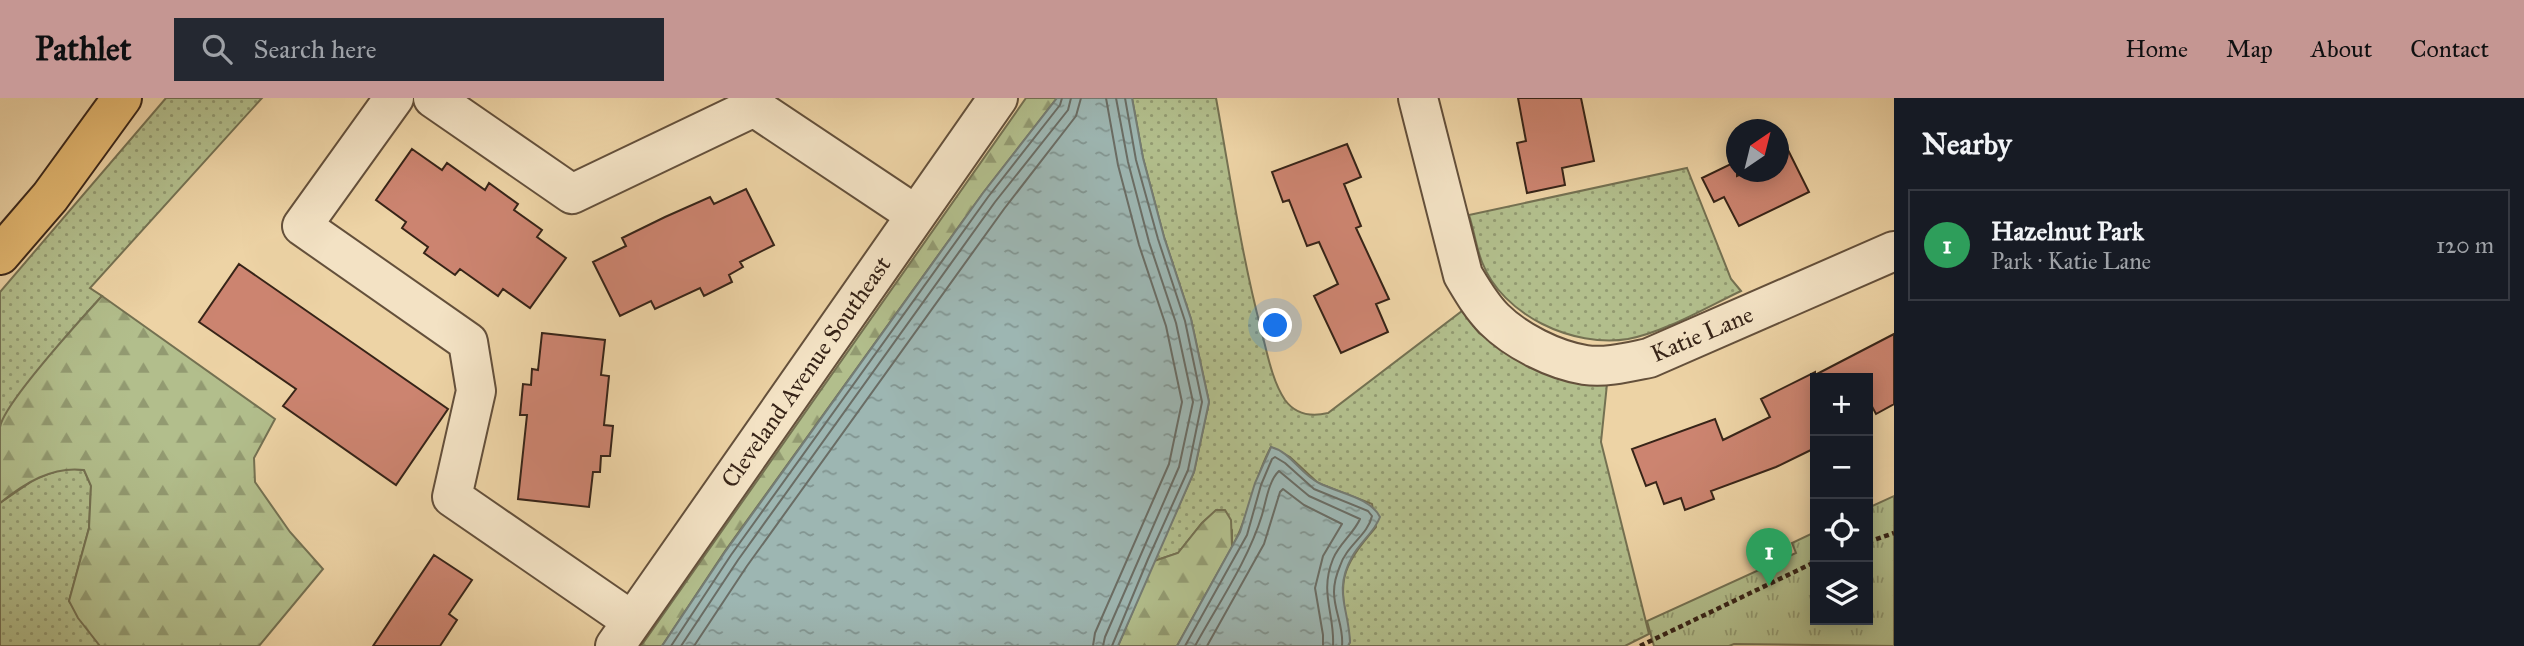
<!DOCTYPE html>
<html lang="en">
<head>
<meta charset="utf-8">
<style>
	body { margin:0; font-family:"IM FELL Great Primer",serif; background:#242831; color:#f1f3f6 }
	.controls { position:absolute; right:21px; bottom:21px; display:grid; overflow:hidden; border-radius:0px; box-shadow:0 4px 18px #0003 }
	.controls button { width:63px; height:63px; display:grid; place-items:center; padding:0; border:0; border-bottom:2px solid #363941; background:#171b24; color:#f1f3f6; font:35px sans-serif }
	.compass { position:absolute; left:1726px; top:21px; width:63px; height:63px; border-radius:50%; background:#171b24; box-shadow:0 4px 18px #0003; rotate:35deg }
	.you { position:absolute; left:1276px; top:228px; width:24px; height:24px; margin:-18px; border:5px solid #fff; border-radius:50%; background:#1a73e8; box-shadow:0 0 0 10px #1a73e833 }
	.badge { display:grid; place-items:center; width:46px; height:46px; border-radius:50%; background:#c59692; color:#fff; font-size:23px; font-weight:700 }
	.pin { position:absolute; translate:-50% -58px; filter:drop-shadow(0 2px 4px #0008) }
	.pin::after { content:''; position:absolute; top:37px; width:24px; height:21px; background:inherit; clip-path:polygon(0 0,100% 0,50% 100%) }
	.list { margin:0; padding:0; list-style:none }
	h2 { display:flex; justify-content:space-between; align-items:center; height:91px; margin:0; padding:0 28px; font-size:30px }
	h2 small { font-size:23px; font-weight:400; color:#9ea1a6 }
	.list li { display:grid; grid-template-columns:46px 1fr auto; gap:21px; align-items:center; box-sizing:border-box; height:112px; margin:0 14px 14px; padding:0 14px; border:2px solid #363941; border-radius:0px }
	.list b { display:block; font-size:26px; white-space:nowrap }
	.list p { margin:0; font-size:23px; white-space:nowrap; color:#9ea1a6 }
	.list em { font-size:23px; font-style:normal; color:#9ea1a6 }
	.icon { flex:none; width:38px; height:38px; fill:none; stroke:currentColor; stroke-width:2; stroke-linecap:round; stroke-linejoin:round }
	.map { position:relative; flex:none; width:1894px; height:548px; overflow:hidden }
	header { display:flex; align-items:center; gap:42px; box-sizing:border-box; height:98px; padding:0 35px; background:#c59692; color:#111 }
	header strong { font-size:33px }
	nav { display:flex; gap:38px; margin-inline-start:auto; font-size:24px }
	.search { width:490px; height:63px; background:#242831; display:flex; align-items:center; gap:18px; box-sizing:border-box; padding:0 24px; border-radius:0px; color:#9ea1a6; font-size:26px }
	main { display:flex }
	aside { flex:1; background:#171b24 }
	.map>svg:first-child { display:block }
</style>
</head>
<body>
<header>
<strong>Pathlet</strong>
<div class="search"><svg class="icon" aria-label="search" viewBox="0 0 24 24"><circle cx="10" cy="10" r="6"/><path d="M15 15l6 6"/></svg>Search here</div>
<nav><a>Home</a><a>Map</a><a>About</a><a>Contact</a></nav>
</header>
<main>
<div class="map">
<svg width="1894" height="548" viewBox="0 0 1894 548">
	<defs>
		<pattern id="grass-dots" width="8" height="8" patternUnits="userSpaceOnUse" patternTransform="scale(1.75)"><rect width="8" height="8" fill="#b2be8c"/><path d="M2 2h.1M6 6h.1" fill="none" stroke="#929a71" stroke-width="1.8" stroke-linecap="round"/></pattern>
		<pattern id="forest-firs" width="22" height="20" patternUnits="userSpaceOnUse" patternTransform="scale(1.75)"><rect width="22" height="20" fill="#b2be8c"/><path d="M5 1l3.5 6h-7zM16 11l3.5 6h-7z" fill="#929a71"/></pattern>
		<pattern id="park-tufts" width="24" height="20" patternUnits="userSpaceOnUse" patternTransform="scale(1.75)"><rect width="24" height="20" fill="#b2be8c"/><path d="M3 7l-1-3M5 7V3M7 7l1-3M15 17l-1-3M17 17v-4M19 17l1-3" fill="none" stroke="#929a71"/></pattern>
		<pattern id="water-ripples" width="26" height="14" patternUnits="userSpaceOnUse" patternTransform="scale(1.75)"><rect width="26" height="14" fill="#9db6b2"/><path d="M2 4q2-2 4 0t4 0M15 11q2-2 4 0t4 0" fill="none" stroke="#819490"/></pattern>
	</defs>
	<rect width="100%" height="100%" fill="#edd3a5"/>
	<filter id="stains"><feTurbulence type="fractalNoise" baseFrequency=".00286" numOctaves="4"/><feColorMatrix values="0 0 0 0 .2 0 0 0 0 .09 0 0 0 0 .02 0 0 0 .5 -.17"/></filter>
	<radialGradient id="worn" r=".72"><stop offset=".6" stop-color="#630" stop-opacity="0"/><stop offset="1" stop-color="#630" stop-opacity=".3"/></radialGradient>
	<path fill="url(#grass-dots)" stroke="#747152" stroke-width="2" d="M166,0H262L90,190L102,198C65,239 29,280 0,327V194Z
		M1132,0H1216C1230,77 1241,155 1261,231C1267,254 1272,283 1285,302C1296,317 1311,319 1328,315L1462,213L1479,235L1519,262L1607,286L1601,344L1649,536L1625,548H1348L1350,544C1340,485 1335,476 1376,429L1372,406L1318,385L1290,359L1271,349C1253,381 1250,418 1232,449V432L1217,412L1202,425L1178,455L1154,463L1194,374L1209,304L1191,221L1164,139L1143,60Z
		M1687,70L1731,181L1741,193C1707,209 1665,234 1628,241C1573,250 1502,217 1482,164C1476,149 1474,132 1469,117Z
		M64,370L84,372L91,387L89,430L69,503L100,548H0V405L35,381Z"/>
	<path fill="url(#forest-firs)" stroke="#747152" stroke-width="2" d="M1026,0H1057L983,95L725,453L662,548H641Z
		M102,198L275,321L254,360L255,384L290,434L323,471L259,548H100L78,520L69,503L89,430L91,388L84,372C52,368 25,385 0,405C0,380 0,353 0,329C4,305 82,220 102,198Z
		M1216,412H1225L1231,422L1232,449L1177,548H1118L1154,463L1178,455L1202,425Z"/>
	<path fill="url(#park-tufts)" stroke="#747152" stroke-width="2" d="M1894,398V548L1734,546L1729,548H1654L1647,523L1796,455L1792,445L1815,434V522H1868V410Z"/>
	<path fill="url(#water-ripples)" stroke="#747c74" stroke-width="2" d="M1057,0H1132L1143,60L1164,139L1191,221L1209,304L1194,374L1118,548H662L725,454L983,95Z
		M1271,349C1291,354 1300,376 1319,385C1338,395 1370,399 1380,419C1374,435 1360,444 1352,459C1333,493 1349,511 1350,544L1348,548H1177L1240,434L1255,385Z"/>
	<g fill="none" stroke-linecap="round" stroke-linejoin="round">
		<path stroke="#6a6d65" stroke-width="2" d="M671,548L731,457L988,99L1060,7L1062,0
			M681,548L738,462L995,104L1068,12L1071,0
			M694,548L747,468L1004,111L1076,18L1081,0
			M1093,548L1095,535L1169,366L1182,304L1166,228L1139,147L1118,67L1106,0
			M1103,548L1105,539L1179,369L1193,304L1176,225L1149,144L1128,64L1116,0
			M1112,548L1148,461L1188,372L1202,304L1185,223L1158,141L1136,62L1125,0
			M1185,548L1247,437L1261,387L1272,361L1275,359L1285,365L1314,391L1368,413L1372,418C1368,437 1346,448 1340,468C1337,475 1334,486 1334,494C1334,513 1344,529 1342,548
			M1195,548C1218,506 1248,463 1262,417C1266,403 1269,382 1279,373L1309,398L1360,421C1354,435 1339,446 1333,461C1319,495 1335,516 1333,548
			M1207,548L1264,446L1280,394L1283,391L1304,407L1342,426L1323,458L1315,490L1323,537V548"/>
	</g>
	<path fill="#cc8470" stroke="#372418" stroke-width="2" d="M1518,0H1581L1594,63L1562,70L1565,87L1527,95L1517,45L1526,43Z
		M1347,46L1361,79L1344,86L1361,128L1356,130L1389,201L1376,206L1388,234L1341,255L1314,198L1338,186L1319,144L1307,148L1289,102L1283,104L1272,74Z
		M412,51L442,72L447,65L485,92L489,85L518,106L514,112L542,132L537,139L566,160L530,210L503,191L498,198L460,171L455,177L424,155L428,149L402,130L406,124L376,102Z
		M1788,52L1809,94L1739,128L1724,99L1714,104L1702,80L1737,63V78L1746,74H1779V57Z
		M746,91L774,147L740,164L743,169L729,177L732,184L704,198L700,190L655,211L651,203L620,218L593,164L626,148L622,140L665,119L710,99L714,106Z
		M239,166L448,311L396,387L283,308L296,291L199,224Z
		M542,235L605,242L601,277L609,278L604,327L613,328L610,358H601L600,374H593L589,409L518,401L527,317H520L523,286L531,287L532,271L538,272Z
		M1894,236V306L1876,316L1868,301V280H1815V350L1776,369L1711,393L1714,401L1685,412L1681,400L1664,406L1656,384L1646,388L1632,351L1715,321L1723,342L1770,319L1761,301L1815,274V277Z
		M434,457L472,482L449,516L457,522L440,548H373Z"/>
	<g fill="none" stroke-linecap="round" stroke-linejoin="round">
		<defs>
			<path id="minor" d="M394,0L302,128L468,244L476,293L452,399L632,523
				M433,0L572,96L754,9
				M755,0L754,9L916,117
				M1418,0L1463,177C1472,192 1481,208 1494,221C1516,243 1554,262 1585,267C1606,270 1629,264 1649,260L1894,153
				M615,548L998,0"/>
			<path id="highway" d="M0,157L50,99L122,0"/>
		</defs>
		<use href="#minor" stroke="#64503b" stroke-width="42"/>
		<use href="#highway" stroke="#372418" stroke-width="42"/>
		<path stroke="#372418" stroke-width="4.5" stroke-dasharray="5 3.5" stroke-linecap="butt" d="M1868,444L1894,435
			M1640,548L1815,464"/>
		<use href="#minor" stroke="#f3e2c4" stroke-width="38"/>
		<use href="#highway" stroke="#e6ba72" stroke-width="38"/>
	</g>
	<g text-anchor="middle" stroke-width="6" stroke-linejoin="round" paint-order="stroke">
		<g font-size="24" fill="#372418" stroke="#f3e2c4">
			<text transform="translate(1702 236) rotate(-23)" y="8">Katie Lane</text>
			<text transform="translate(806 274) rotate(-55)" y="8">Cleveland Avenue Southeast</text>
		</g>
	</g>
	<rect width="100%" height="100%" filter="url(#stains)"/>
	<rect width="100%" height="100%" fill="url(#worn)"/>
</svg>
<div class="controls">
<button>+</button>
<button>−</button>
<button><svg class="icon" aria-label="locate" viewBox="0 0 24 24"><circle cx="12" cy="12" r="6"/><path d="M12 2v4M12 18v4M2 12h4M18 12h4"/></svg></button>
<button><svg class="icon" aria-label="layers" viewBox="0 0 24 24"><path d="M12 4l9 5-9 5-9-5zM3 14l9 5 9-5"/></svg></button>
</div>
<svg class="compass" viewBox="-18 -18 36 36"><path d="M0-13l5 13h-10z" fill="#e53935"/><path d="M0 13l5-13h-10z" fill="#9ea1a6"/></svg>
<div class="you"></div>
<div class="pin badge" style="left:1769px;top:488px;background:#2e9e5b">1</div>
</div>
<aside>
<h2>Nearby<small></small></h2>
<ul class="list">
<li><span class="badge" style="background:#2e9e5b">1</span><div><b>Hazelnut Park</b><p>Park · Katie Lane</p></div><em>120 m</em></li>
</ul>
</aside>
</main>
</body>
</html>
